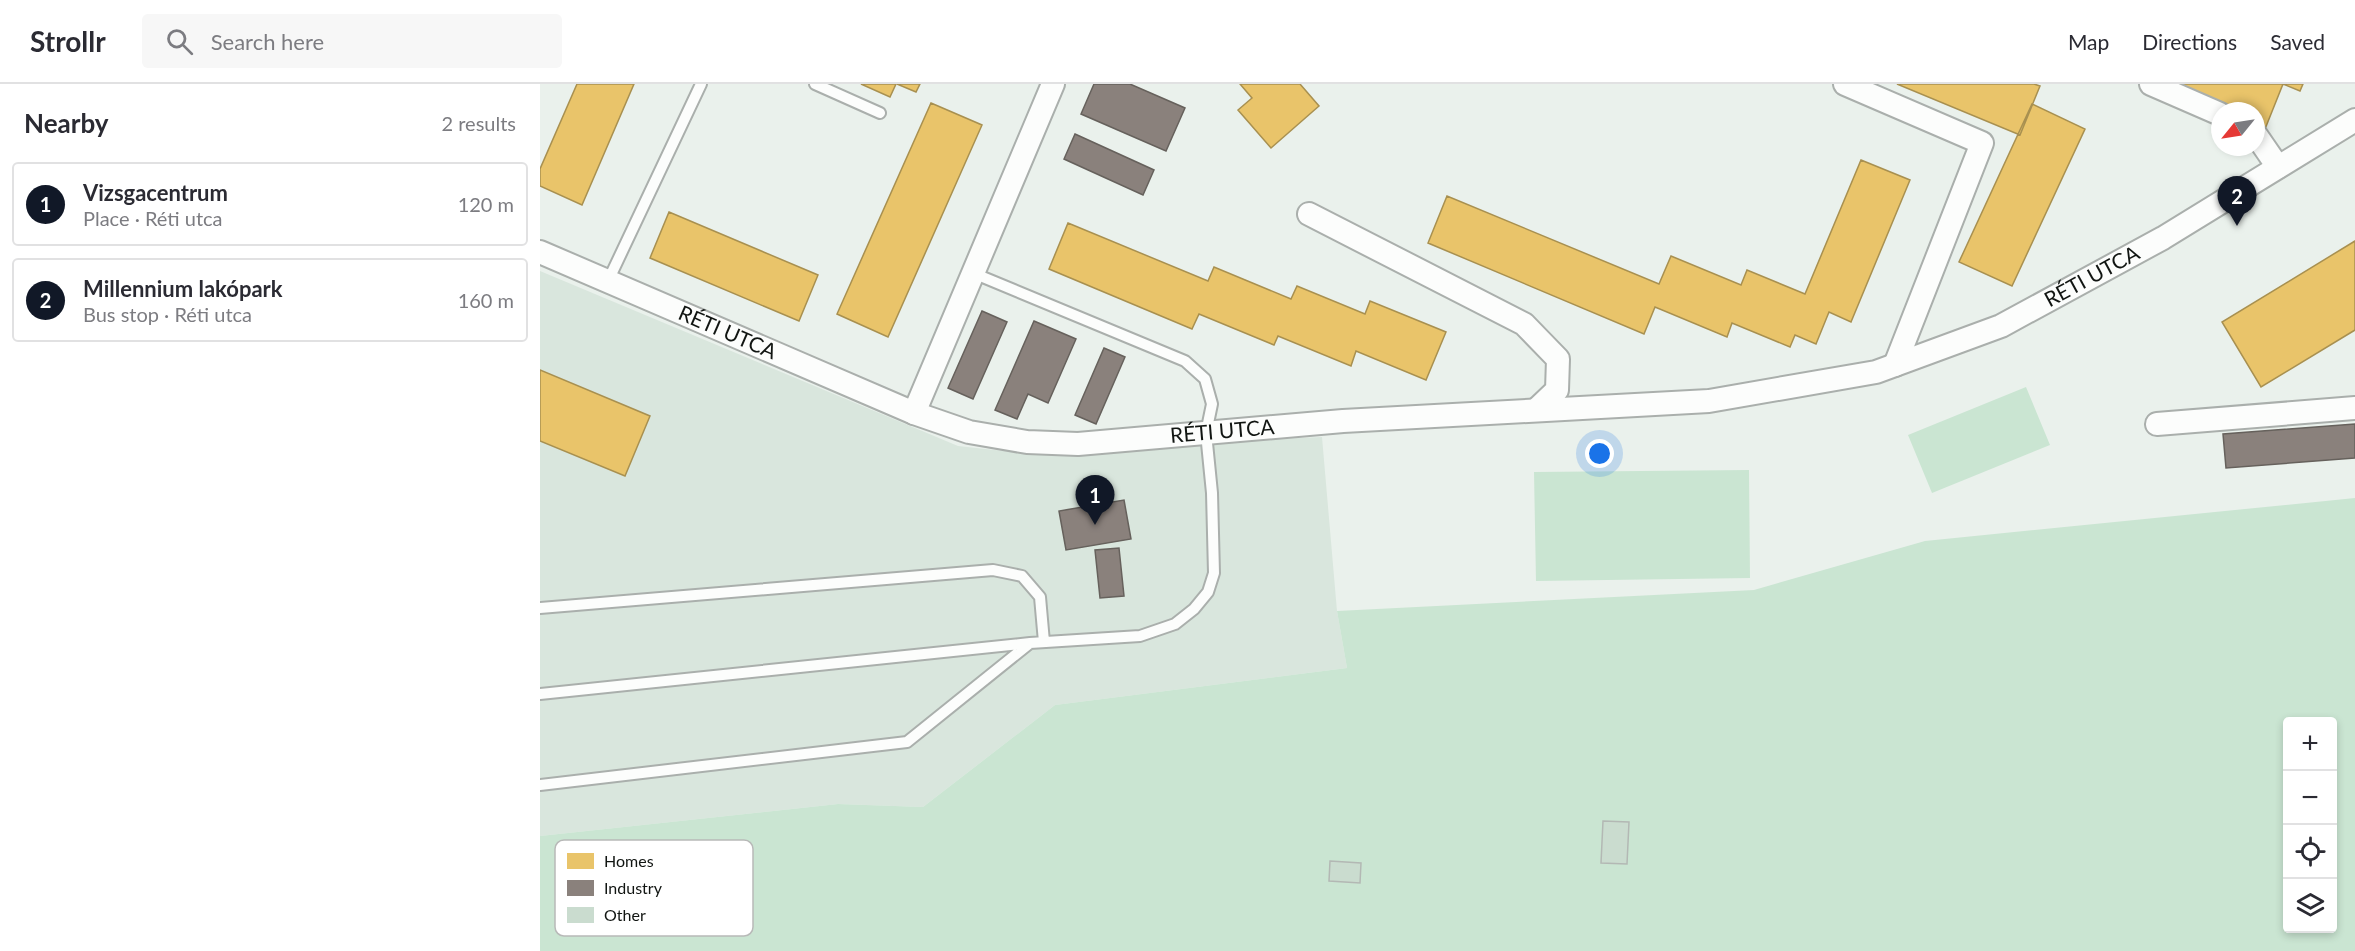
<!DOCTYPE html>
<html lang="en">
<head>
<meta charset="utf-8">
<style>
	body { margin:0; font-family:Lato,sans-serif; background:#f7f7f7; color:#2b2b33 }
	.controls { position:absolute; right:18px; bottom:18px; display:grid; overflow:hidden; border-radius:6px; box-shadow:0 3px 9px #0003 }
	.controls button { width:54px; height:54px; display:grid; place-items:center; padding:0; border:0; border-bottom:2px solid #e1e1e2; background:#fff; color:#2b2b33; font:30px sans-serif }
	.compass { position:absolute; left:1671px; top:18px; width:54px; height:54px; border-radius:50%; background:#fff; box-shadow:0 3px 9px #0003; rotate:240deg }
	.you { position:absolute; left:1060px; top:370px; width:21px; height:21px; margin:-15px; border:4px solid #fff; border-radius:50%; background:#1a73e8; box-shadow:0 0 0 9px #1a73e833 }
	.badge { display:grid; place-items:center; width:39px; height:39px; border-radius:50%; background:#111827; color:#fff; font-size:20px; font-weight:700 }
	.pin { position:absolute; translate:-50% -50px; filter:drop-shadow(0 2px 3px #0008) }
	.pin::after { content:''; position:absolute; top:32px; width:21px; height:18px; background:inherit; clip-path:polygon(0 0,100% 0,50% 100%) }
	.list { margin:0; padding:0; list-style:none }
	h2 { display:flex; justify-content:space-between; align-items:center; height:78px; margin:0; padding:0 24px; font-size:26px }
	h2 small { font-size:20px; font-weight:400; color:#7c7c81 }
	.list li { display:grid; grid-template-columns:39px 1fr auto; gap:18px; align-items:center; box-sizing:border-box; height:84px; margin:0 12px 12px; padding:0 12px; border:2px solid #e1e1e2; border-radius:6px }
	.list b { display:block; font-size:22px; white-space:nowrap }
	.list p { margin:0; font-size:20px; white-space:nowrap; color:#7c7c81 }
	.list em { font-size:20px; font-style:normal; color:#7c7c81 }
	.icon { flex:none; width:33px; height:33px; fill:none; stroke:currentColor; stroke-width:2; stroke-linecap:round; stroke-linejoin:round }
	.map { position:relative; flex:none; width:1815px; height:867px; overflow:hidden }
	header { display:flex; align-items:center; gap:36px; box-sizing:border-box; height:84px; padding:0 30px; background:#fff; border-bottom:2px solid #e1e1e2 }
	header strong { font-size:28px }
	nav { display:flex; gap:33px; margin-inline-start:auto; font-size:21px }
	.search { width:420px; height:54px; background:#f7f7f7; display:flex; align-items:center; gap:15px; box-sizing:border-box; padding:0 21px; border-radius:6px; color:#7c7c81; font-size:22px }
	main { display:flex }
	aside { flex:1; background:#fff }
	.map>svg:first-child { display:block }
</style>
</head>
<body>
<header>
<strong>Strollr</strong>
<div class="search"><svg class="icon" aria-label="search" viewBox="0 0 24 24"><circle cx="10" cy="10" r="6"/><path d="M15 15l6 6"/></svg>Search here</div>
<nav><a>Map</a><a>Directions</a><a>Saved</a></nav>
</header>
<main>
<aside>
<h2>Nearby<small>2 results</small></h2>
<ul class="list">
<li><span class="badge">1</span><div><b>Vizsgacentrum</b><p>Place · Réti utca</p></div><em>120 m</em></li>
<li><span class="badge">2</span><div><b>Millennium lakópark</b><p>Bus stop · Réti utca</p></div><em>160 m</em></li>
</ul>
</aside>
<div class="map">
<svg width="1815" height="867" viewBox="0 0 1815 867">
	<rect width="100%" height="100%" fill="#eaf1ec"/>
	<path fill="#d9e6dd" d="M0,187L418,362L500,371L645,359L782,353L797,527L807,584L515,621L383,723L298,720L0,752Z"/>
	<path fill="#cae5d2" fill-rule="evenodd" d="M1486,303L1510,361L1392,409L1368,351Z
		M1209,386L1210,494L996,497L994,388Z
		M1815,414V867H0V752L298,720L383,723L515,621L807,584L797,527L1214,506L1385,457ZM1748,638H1792V844H1748Z"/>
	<path fill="#e9c46a" stroke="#a89050" stroke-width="1.5" d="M37,0H94L42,121L0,102V85Z
		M321,0H356L350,13Z
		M357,0H380L376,8Z
		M700,0H760L779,22L731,64L698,26L712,14Z
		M1357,0H1494L1500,2L1480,51Z
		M1616,0H1743L1725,45L1716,41V27H1682Z
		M1743,0H1763L1760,7Z
		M391,19L442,41L348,253L297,230Z
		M1492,20L1545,45L1472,202L1419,178Z
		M1321,76L1370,96L1311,238L1289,228L1276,260L1255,251L1250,263L1192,239L1187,253L1115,223L1104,250L888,159L907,112L1119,200L1131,172L1201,201L1207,186L1265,210Z
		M129,128L278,191L259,237L110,174Z
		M528,139L668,197L674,183L751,215L757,202L825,230L830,217L906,248L886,296L816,267L811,282L738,252L734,261L659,230L652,245L509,185Z
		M1815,157V246L1721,303L1682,238Z
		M0,286L110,332L85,392L0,357Z"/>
	<path fill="#8a817c" stroke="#66615c" stroke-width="1.5" d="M554,0H590L645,24L626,67L541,30Z
		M535,50L614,86L603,111L524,75Z
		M442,227L467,238L433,315L408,304Z
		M494,237L536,255L508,319L488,310L477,335L455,326Z
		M564,264L585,273L556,340L535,331Z
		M1815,340V374L1686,384L1683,350Z
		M584,416L591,455L526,466L519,427Z
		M579,464L584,512L560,514L555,466Z"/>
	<path fill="#cadccf" stroke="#b3b8b4" stroke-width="1.5" d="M1063,737L1089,738L1087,780L1061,779Z
		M790,777L821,779L820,799L789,797Z"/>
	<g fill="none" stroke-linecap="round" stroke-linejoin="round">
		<defs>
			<path id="lane" d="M275,0L340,29
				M68,197L161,0
				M0,524L453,486L482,492L500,513L504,558
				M0,610L490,559L600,552L635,540L654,525L668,508L674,489L672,409L666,349L672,320L665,295L645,277L433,189
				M0,701L367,658L490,559"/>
			<g id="street">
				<path d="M1305,0L1442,59L1355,281"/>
				<path d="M1611,0L1680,30"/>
				<path d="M1716,51L1738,83"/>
				<path d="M769,130L984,240L1018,275L1017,306L996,326"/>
				<path id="s1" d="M0,168L374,329L429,348L487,358L538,360L803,337L1169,317L1336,288L1461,242L1623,154L1815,36"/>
				<path d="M374,329L513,0"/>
				<path d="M1617,340L1815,324"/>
			</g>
		</defs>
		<use href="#lane" stroke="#aaafac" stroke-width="14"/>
		<use href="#street" stroke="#aaafac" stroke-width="26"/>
		<use href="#lane" stroke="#fcfdfc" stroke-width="10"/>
		<use href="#street" stroke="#fcfdfc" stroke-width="22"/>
	</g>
	<g text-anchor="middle" stroke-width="6" stroke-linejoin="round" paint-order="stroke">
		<g font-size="21" fill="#111512" stroke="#fff">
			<text dy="7" stroke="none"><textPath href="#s1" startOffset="1614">RÉTI UTCA</textPath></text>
			<text dy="7" stroke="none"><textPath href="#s1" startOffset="204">RÉTI UTCA</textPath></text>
			<text dy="7" stroke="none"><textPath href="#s1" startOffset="720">RÉTI UTCA</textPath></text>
		</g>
	</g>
	<rect x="15" y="756" width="198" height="96" rx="9" fill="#fff" stroke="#b8b9b8" stroke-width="1.5"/>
	<rect x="27" y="769" width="27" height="16" fill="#e9c46a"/>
	<rect x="27" y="796" width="27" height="16" fill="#8a817c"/>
	<rect x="27" y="823" width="27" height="16" fill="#cadccf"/>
	<g font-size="16" fill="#111512">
		<text x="64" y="783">Homes</text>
		<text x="64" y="810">Industry</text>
		<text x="64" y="837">Other</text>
	</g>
</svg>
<div class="controls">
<button>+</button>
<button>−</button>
<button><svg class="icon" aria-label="locate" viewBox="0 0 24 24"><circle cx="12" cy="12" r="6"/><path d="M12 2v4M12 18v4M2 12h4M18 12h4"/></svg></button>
<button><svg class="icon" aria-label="layers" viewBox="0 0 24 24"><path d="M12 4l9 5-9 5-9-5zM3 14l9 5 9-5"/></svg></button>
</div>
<svg class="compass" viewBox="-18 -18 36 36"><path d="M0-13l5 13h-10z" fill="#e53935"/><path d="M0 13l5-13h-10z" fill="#7c7c81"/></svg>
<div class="you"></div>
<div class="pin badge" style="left:555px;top:441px">1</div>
<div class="pin badge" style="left:1697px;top:142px">2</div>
</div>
</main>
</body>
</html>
